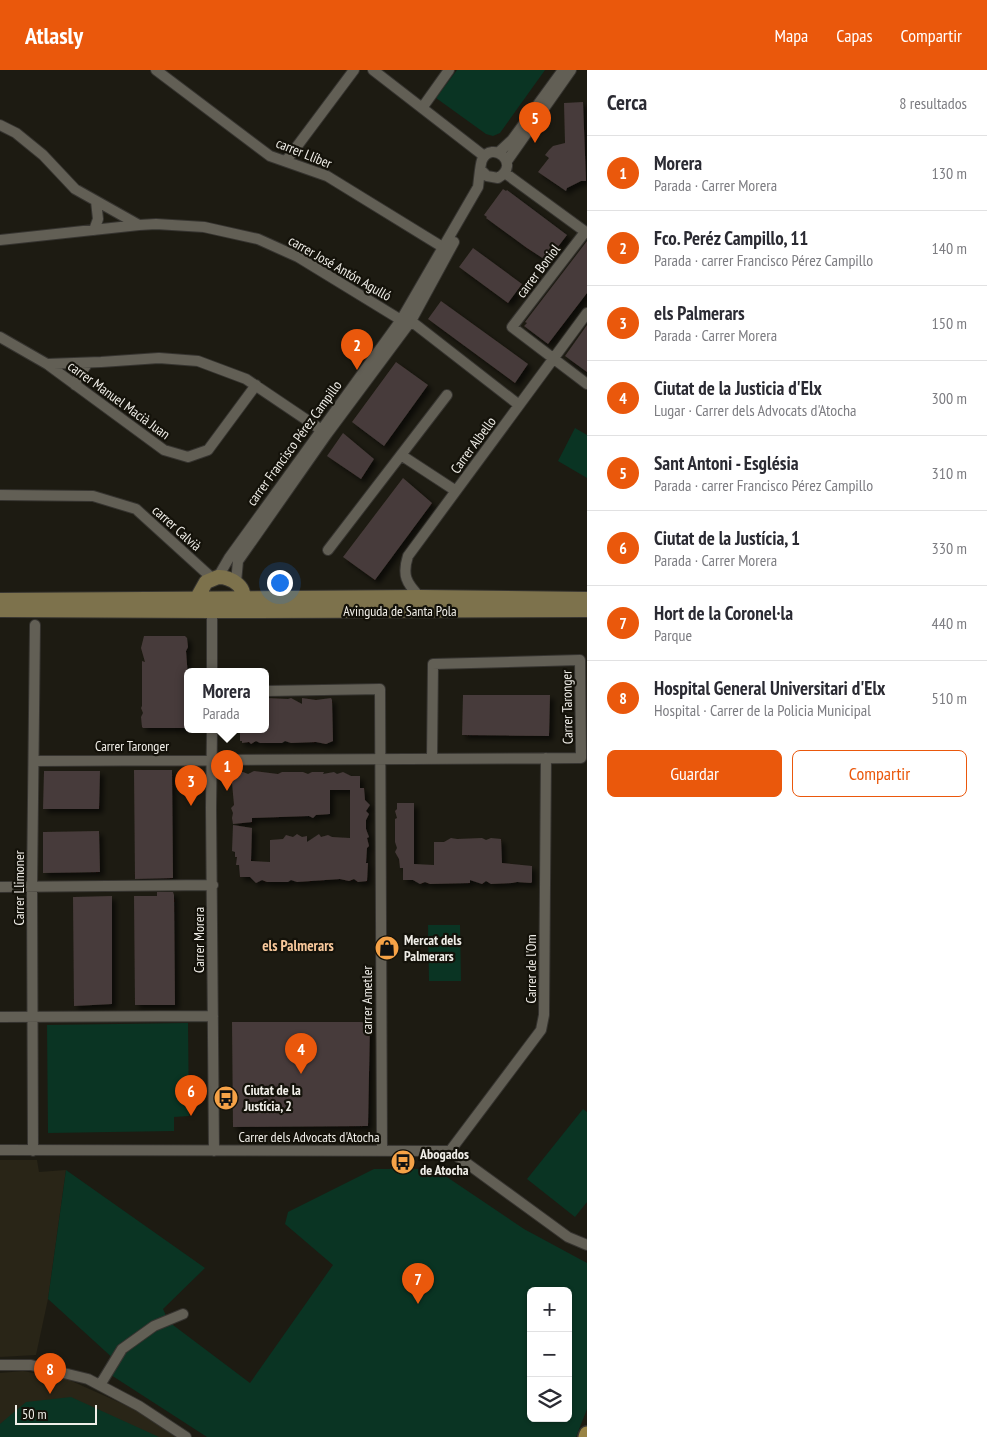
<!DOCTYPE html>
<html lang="es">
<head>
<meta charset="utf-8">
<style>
	body { margin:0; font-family:"PT Sans Narrow",sans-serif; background:#f2f2f3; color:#2b2b33 }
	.controls { position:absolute; right:15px; bottom:15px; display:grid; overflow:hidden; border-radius:8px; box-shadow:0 1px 4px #0004 }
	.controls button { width:45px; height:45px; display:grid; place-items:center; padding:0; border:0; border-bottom:1px solid #e1e1e2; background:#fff; color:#2b2b33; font:25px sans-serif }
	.scale { position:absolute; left:15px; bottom:12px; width:82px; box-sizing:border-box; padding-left:5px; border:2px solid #f0eee8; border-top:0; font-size:14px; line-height:18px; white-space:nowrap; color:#f0eee8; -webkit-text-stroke:4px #14120a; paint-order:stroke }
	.you { position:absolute; left:279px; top:512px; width:18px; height:18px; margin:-12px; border:4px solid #fff; border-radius:50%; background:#1a73e8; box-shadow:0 0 0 8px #1a73e833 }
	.badge { display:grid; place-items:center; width:32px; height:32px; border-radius:50%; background:#ea580c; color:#fff; font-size:16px; font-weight:700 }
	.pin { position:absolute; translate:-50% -41px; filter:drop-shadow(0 1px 2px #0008) }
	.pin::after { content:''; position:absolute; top:26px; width:18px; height:15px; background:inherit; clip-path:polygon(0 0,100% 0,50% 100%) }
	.popup { position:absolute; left:184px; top:598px; width:85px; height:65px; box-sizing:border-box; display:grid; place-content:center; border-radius:8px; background:#fff; filter:drop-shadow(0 1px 4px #0005); font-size:16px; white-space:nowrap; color:#7c7c81 }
	.popup b { font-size:19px; color:#2b2b33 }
	.popup::after { content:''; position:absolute; left:50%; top:100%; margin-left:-10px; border:10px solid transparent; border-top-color:#fff }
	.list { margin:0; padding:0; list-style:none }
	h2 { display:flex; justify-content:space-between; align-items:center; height:65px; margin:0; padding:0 20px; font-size:21px }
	h2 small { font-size:16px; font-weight:400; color:#7c7c81 }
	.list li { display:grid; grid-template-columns:32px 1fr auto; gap:15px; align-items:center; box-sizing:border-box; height:75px; padding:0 20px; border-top:1px solid #e1e1e2 }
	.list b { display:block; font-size:19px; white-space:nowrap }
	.list p { margin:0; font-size:16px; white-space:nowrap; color:#7c7c81 }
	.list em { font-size:16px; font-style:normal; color:#7c7c81 }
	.actions { display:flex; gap:10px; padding:15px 20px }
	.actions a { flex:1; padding:11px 0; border:1px solid #ea580c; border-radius:8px; text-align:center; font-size:18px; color:#ea580c }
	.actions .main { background:#ea580c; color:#fff }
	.icon { flex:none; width:28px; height:28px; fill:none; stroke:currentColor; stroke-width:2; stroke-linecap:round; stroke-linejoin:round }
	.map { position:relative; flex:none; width:587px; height:1367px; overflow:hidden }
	header { display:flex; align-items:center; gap:30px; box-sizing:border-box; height:70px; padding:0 25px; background:#ea580c; color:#fff }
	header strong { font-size:24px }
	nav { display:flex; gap:28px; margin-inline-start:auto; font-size:18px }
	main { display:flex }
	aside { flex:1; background:#fff }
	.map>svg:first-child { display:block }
</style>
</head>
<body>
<header>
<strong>Atlasly</strong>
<nav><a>Mapa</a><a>Capas</a><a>Compartir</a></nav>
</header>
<main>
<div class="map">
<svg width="587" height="1367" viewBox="0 0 587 1367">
	<defs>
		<filter id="shadow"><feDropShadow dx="4" dy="4" stdDeviation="2.5" flood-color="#0009"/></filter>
	</defs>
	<rect width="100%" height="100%" fill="#1d1b12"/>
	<path fill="#292517" d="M0,1090H37L39,1102L66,1100L48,1229L36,1285L0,1287Z
		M23,1301L67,1309L134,1339L177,1367H0V1303Z"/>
	<path fill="#0a3423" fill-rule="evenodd" d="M457,0H545L500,63L493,66L486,64L436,28Z
		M575,358L587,365V408L558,391Z
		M428,855H460L461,911H429Z
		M188,953L189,1046L174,1047V1061L48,1063L47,955Z
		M583,1039L587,1042V1132L575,1147L527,1109Z
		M374,1099H435L524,1159L587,1193V1339L576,1367H207L111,1305L116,1291L48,1229L66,1100L205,1198L163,1239L169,1252L250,1313L333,1195L285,1154L288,1142ZM531,1221H568V1348H531Z
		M71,1327L159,1367H0V1354L26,1332Z"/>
	<path fill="#473b3a" filter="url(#shadow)" d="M583,32L586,111H581L567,118L566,121L538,102L549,88L545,85L549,80L553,76L565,73L564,33Z
		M503,119L506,121L507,120L567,165L547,191L527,178L486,148L487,147L484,145Z
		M587,171V223L548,274L524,256L527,253L525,252Z
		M473,178L522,214L508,233L459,197Z
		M441,231L528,294L515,313L428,249Z
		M587,255V302L565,286Z
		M396,292L428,315L384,376L352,352Z
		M343,363L374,389L361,409L327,386Z
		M403,408L432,433L375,510L343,487Z
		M144,566H185L187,568L188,577L186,581L188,607L186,612L187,616L188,639L186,641L188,648L185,658H143L142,657L141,647L143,643L141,638L142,636V591L145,592L141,578Z
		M463,625H550L549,666L462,665Z
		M267,628L288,629L291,628L302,634V628L316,630L331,628L332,630L333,671L326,674L316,672L291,673L285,671L282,673H260L256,671L251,674L249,672L242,673V671H240V660H266Z
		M134,700H172L173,808L135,809Z
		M44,701H100L99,739H43Z
		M254,701L278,704L282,702H303L308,704L312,702H324L323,704L334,702L337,704L343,702L351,706H360V718H364L365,730L370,735L366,741L369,744L366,750V759L369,767L367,768L369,776L367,778L366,793H368L367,811L358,812L354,809L349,811L340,809L297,812L291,810L288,812H267L262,810L256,813L250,807H240L239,795H236L237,787H235V782L232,781L233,755L252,758L251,791L270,792V770L283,769L286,765L293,767L297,764L302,767L307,766V772L319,764L321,767L328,765L332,767L350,768V720H330V744L316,745L313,748L309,746L252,748V752L233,754L232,748L233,743L231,738L234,735L231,702H243L248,704Z
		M397,733H414V794L434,795V772H444L451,768L457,769L482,768L486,770L491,768L501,769L502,793L532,796V812L531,813L517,812L512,813L491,814L486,811L482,814L470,810V813L430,814L425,812L420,814L413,810H403V798H400L399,789L395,782L397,778L395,772V749L397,748L395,741L397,739Z
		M99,761L100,802L43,803V762Z
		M157,822H173L174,825L175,935H135L134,826H157Z
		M112,826V934L74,936L73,827Z
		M232,952H370L368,1056L233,1057Z"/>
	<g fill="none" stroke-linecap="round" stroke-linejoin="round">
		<defs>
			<path id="street" d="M156,0L270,86L327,106L449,181
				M373,0L484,86
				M422,38L449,0
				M0,55L16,63L43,85L75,119L139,155L156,154L204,157L258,169L298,187L401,250L411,251L519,335
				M498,83L512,70L563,0
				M286,91L354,0
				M507,91L571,0
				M505,103L587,163
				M94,160L98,149L96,131
				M585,162L512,257L587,314
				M0,170L139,155
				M0,267L47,294L164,380L188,387L208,380L256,315
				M47,294L101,292L159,288L198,291L246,309L326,363
				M75,315L79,305L88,293
				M401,385L456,421
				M0,425L93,426L136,439L213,509
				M328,480L447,325
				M218,507L229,488L401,250L478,117C479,110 480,95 482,90C492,69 522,94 498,108L487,106L481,100
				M236,512L238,491L327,364L411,251L454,172
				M420,527C406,513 402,505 408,486L587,243
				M212,602V541
				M266,621L380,619L382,1081
				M212,660L211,738L214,1081
				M34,691L581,688L580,590L433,594L432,689
				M0,817L213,815
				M0,947L213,946
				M0,1080L450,1081L568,1167L587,1175
				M33,1081L32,817L35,555
				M450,1081L541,960L544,945L546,688
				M0,1295H31L88,1309L139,1336L186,1367
				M100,1315L122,1279L154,1256L183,1244"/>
			<path id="secondary" d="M218,507C230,506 251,519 240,532C234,538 220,539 212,541L200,535L197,528L206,512Z
				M0,530L420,527L587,529
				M0,540L212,541L587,540"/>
			<path id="primary" d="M586,1367L587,1364"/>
		</defs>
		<use href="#street" stroke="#363430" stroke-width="12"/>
		<use href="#secondary" stroke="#363430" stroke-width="16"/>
		<use href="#primary" stroke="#363430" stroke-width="18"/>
		<use href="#street" stroke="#625f55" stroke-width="10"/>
		<use href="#secondary" stroke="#7d724c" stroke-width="14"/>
		<use href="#primary" stroke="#998444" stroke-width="15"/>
	</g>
	<defs>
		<symbol id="shop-disc" viewBox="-11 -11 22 22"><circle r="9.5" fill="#f6a247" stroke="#14120a"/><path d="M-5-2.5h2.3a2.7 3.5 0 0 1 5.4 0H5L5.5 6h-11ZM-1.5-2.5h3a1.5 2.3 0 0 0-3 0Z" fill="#111"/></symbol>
		<symbol id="bus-disc" viewBox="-11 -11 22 22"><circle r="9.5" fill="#f6a247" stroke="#14120a"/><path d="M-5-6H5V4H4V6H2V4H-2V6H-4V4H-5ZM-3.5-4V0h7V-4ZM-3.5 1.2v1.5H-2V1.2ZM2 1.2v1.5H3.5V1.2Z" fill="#111"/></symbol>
	</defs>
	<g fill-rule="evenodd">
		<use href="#shop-disc" x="373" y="864" width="28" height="28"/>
		<use href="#bus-disc" x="212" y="1014" width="28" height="28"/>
		<use href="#bus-disc" x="389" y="1078" width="28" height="28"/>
	</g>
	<g text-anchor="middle" stroke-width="4.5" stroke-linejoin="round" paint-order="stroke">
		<g font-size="14" fill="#f0eee8" stroke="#14120a">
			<text transform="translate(304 83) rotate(22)" y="5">carrer Llíber</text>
			<text transform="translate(340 198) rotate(30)" y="5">carrer José Antón Agulló</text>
			<text transform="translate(538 201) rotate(-53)" y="5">carrer Boniol</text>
			<text transform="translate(119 330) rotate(36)" y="5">carrer Manuel Macià Juan</text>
			<text transform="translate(294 373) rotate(-54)" y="5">carrer Francisco Pérez Campillo</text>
			<text transform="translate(473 375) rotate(-54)" y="5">Carrer Albello</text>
			<text transform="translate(177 458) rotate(42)" y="5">carrer Calvià</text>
			<text x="400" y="546">Avinguda de Santa Pola</text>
			<text transform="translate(567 637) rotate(-91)" y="5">Carrer Taronger</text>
			<text x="132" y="681">Carrer Taronger</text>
			<text transform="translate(19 818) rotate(-90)" y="5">Carrer Llimoner</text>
			<text transform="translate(199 870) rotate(-90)" y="5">Carrer Morera</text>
			<text transform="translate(531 899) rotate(-90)" y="5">Carrer de l'Om</text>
			<text transform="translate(367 930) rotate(-90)" y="5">carrer Ametler</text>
			<text x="309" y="1072">Carrer dels Advocats d'Atocha</text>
		</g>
		<g font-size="14" font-weight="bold" fill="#f0eee8" stroke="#14120a" text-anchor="start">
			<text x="404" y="875">Mercat dels<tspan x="404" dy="16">Palmerars</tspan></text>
			<text x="244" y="1025">Ciutat de la<tspan x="244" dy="16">Justícia, 2</tspan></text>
			<text x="420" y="1089">Abogados<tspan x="420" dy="16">de Atocha</tspan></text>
		</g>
		<g font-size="15" font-weight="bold" fill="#f8c89b" stroke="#14120a">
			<text x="298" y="881">els Palmerars</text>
		</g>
	</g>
</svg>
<div class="controls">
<button>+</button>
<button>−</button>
<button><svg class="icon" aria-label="layers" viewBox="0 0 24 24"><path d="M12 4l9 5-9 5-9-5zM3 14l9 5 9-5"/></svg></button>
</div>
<div class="scale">50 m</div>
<div class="you"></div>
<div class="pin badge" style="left:227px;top:721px">1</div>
<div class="popup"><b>Morera</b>Parada</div>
<div class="pin badge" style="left:357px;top:300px">2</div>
<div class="pin badge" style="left:191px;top:736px">3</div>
<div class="pin badge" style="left:301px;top:1004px">4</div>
<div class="pin badge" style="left:535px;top:73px">5</div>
<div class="pin badge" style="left:191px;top:1046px">6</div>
<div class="pin badge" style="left:418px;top:1234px">7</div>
<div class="pin badge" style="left:50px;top:1324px">8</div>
</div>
<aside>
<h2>Cerca<small>8 resultados</small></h2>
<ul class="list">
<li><span class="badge">1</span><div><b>Morera</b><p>Parada · Carrer Morera</p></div><em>130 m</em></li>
<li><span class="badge">2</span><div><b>Fco. Peréz Campillo, 11</b><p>Parada · carrer Francisco Pérez Campillo</p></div><em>140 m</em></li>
<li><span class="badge">3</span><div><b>els Palmerars</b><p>Parada · Carrer Morera</p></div><em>150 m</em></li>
<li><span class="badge">4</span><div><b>Ciutat de la Justicia d'Elx</b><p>Lugar · Carrer dels Advocats d'Atocha</p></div><em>300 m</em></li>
<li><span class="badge">5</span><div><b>Sant Antoni - Església</b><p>Parada · carrer Francisco Pérez Campillo</p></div><em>310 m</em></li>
<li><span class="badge">6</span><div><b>Ciutat de la Justícia, 1</b><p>Parada · Carrer Morera</p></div><em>330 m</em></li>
<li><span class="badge">7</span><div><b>Hort de la Coronel·la</b><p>Parque</p></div><em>440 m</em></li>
<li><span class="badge">8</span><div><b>Hospital General Universitari d'Elx</b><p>Hospital · Carrer de la Policia Municipal</p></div><em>510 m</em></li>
</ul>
<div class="actions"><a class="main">Guardar</a><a>Compartir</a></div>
</aside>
</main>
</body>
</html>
